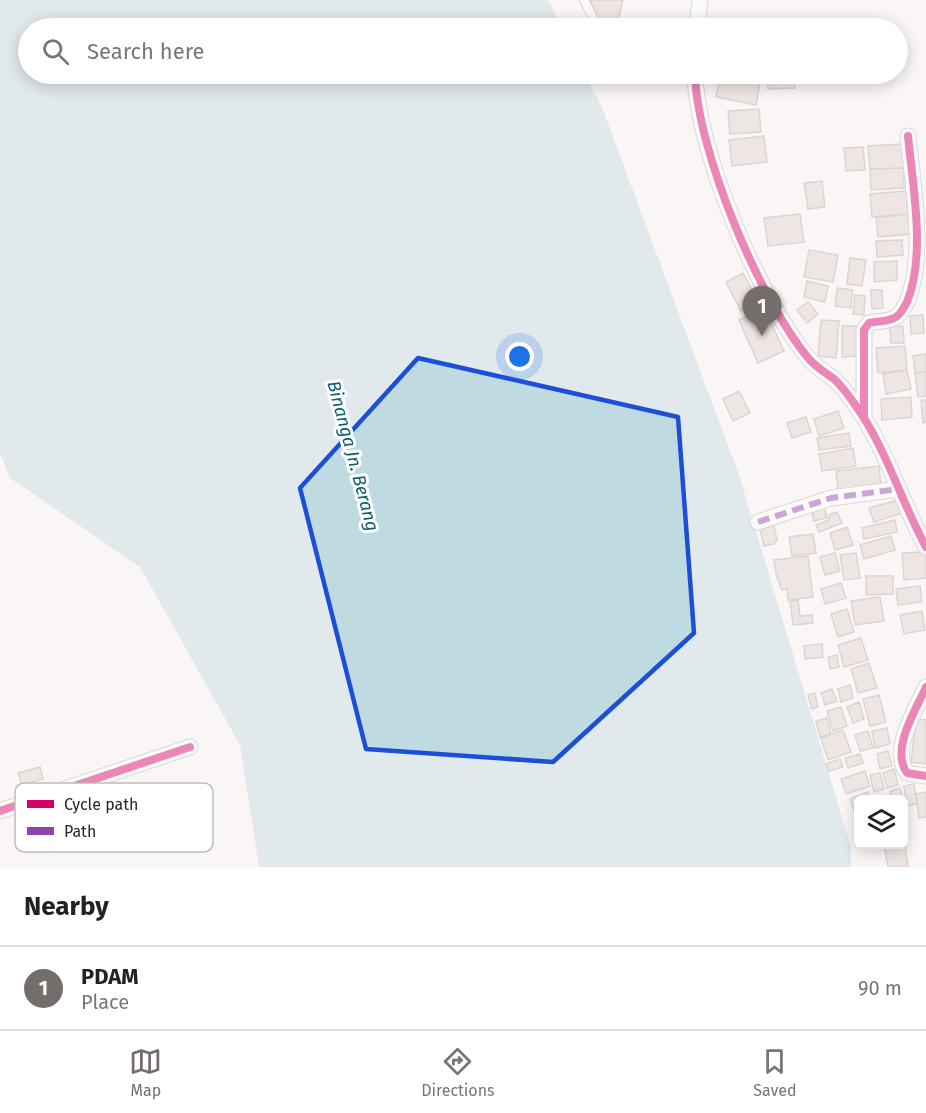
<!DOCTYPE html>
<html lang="en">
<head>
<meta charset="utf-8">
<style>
	body { margin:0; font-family:"Fira Sans",sans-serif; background:#f6f6f6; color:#222 }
	.controls { position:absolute; right:18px; bottom:18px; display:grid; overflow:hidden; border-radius:9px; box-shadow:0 3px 15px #0003 }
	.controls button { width:54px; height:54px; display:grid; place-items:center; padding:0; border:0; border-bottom:2px solid #e0e0e0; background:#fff; color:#222; font:30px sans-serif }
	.you { position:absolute; left:520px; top:357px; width:21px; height:21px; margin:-15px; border:4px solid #fff; border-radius:50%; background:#1a73e8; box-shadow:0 0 0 9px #1a73e833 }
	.badge { display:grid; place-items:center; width:39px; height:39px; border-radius:50%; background:#746d6b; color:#fff; font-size:20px; font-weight:700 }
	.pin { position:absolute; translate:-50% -50px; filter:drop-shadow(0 2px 3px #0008) }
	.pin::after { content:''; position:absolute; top:32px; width:21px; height:18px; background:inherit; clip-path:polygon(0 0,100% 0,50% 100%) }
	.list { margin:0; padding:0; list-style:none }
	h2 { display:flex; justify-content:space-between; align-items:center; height:78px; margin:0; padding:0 24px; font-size:26px }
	h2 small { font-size:20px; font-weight:400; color:#767676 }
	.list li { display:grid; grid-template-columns:39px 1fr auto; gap:18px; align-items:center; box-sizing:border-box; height:84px; padding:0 24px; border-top:2px solid #e0e0e0 }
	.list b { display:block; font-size:22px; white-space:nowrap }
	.list p { margin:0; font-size:20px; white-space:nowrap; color:#767676 }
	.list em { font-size:20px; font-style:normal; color:#767676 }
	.icon { flex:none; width:33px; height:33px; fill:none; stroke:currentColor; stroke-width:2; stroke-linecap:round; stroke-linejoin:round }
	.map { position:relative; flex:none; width:926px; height:867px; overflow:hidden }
	.search { position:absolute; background:#fff; box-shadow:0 3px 15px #0003; left:18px; right:18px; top:18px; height:66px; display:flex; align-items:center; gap:15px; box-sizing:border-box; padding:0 21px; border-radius:33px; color:#767676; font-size:22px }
	.sheet { height:162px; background:#fff }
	nav { display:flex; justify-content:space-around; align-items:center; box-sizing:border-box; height:84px; border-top:2px solid #e0e0e0; background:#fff; font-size:16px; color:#767676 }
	nav a { display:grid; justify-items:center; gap:3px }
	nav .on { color:#746d6b }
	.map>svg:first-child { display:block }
</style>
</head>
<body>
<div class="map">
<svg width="926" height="867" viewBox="0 0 926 867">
	<rect width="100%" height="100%" fill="#fbf6f5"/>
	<path fill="#c0dae2" d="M0,0H548L563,28H28V74H585L603,110L739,475L851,847V867H259L240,745L140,567L10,478L0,453Z"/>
	<path fill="#dcd2d0" stroke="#b4adac" stroke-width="1.5" d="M590,0H623L617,24L602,28Z
		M767,74H795V88L768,89Z
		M720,75L760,82L756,105L716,97Z
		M759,109L761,132L730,134L728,111Z
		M764,136L767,162L732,166L729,140Z
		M902,144L904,168L870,169L868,146Z
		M863,147L865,170L846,171L844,148Z
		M904,168V188L871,190L870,169Z
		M822,181L825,207L808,209L804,183Z
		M906,191L908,214L872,217L870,194Z
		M800,214L804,242L768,246L764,218Z
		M908,214L911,234L878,237L876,218Z
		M902,240L903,255L877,257L876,241Z
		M809,250L838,255L833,282L804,277Z
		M850,258L866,260L862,286L847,284Z
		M897,261V280L874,282V262Z
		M743,273L758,302L741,311L726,282Z
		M807,281L828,286L825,302L804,297Z
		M837,288L853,290L851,308L835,306Z
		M871,290H882L883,308L872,309Z
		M855,295L865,296L864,315L853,314Z
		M808,302L818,314L807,323L797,310Z
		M765,309L784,351L758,363L739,320Z
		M923,315L924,333L911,334L910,316Z
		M821,320L839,321L836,358L818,356Z
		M842,326H859V356L842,357Z
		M903,326L904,343H891L890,327Z
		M905,346L907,370L878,373L876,348Z
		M926,354V372L915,373L913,356Z
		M907,370L911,389L886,394L883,374Z
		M926,372V396L918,397L915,373Z
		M739,391L750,413L733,421L723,399Z
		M911,397L912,417L882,420L881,399Z
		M921,400H926V422L923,423Z
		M838,411L844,428L819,436L814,419Z
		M806,417L811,432L792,438L787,423Z
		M849,433L851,446L819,450L817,438Z
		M853,448L856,466L822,471L819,454Z
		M879,466L881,486L838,491L836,471Z
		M898,500L902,513L874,522L869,508Z
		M823,502L827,518L814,521L810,505Z
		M837,512L842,523L819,532L816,525L829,520V515Z
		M895,520L897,532L864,539L862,528Z
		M773,522L777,540L774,544L764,546L759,525Z
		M847,527L853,545L835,550L830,533Z
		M813,534L816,553L792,556L789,537Z
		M891,536L895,550L864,559L860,545Z
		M926,552V578L904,580L902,553Z
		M835,553L840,571L825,575L820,557Z
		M856,553L860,578L844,580L840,555Z
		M808,556L813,597L788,600L787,589L782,590L776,574L774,560Z
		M866,576H893V594L866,595Z
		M841,583L846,598L825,604L821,589Z
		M920,586L922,602L898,605L896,589Z
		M880,597L884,621L855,625L851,601Z
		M798,600L800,616L812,615L813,623L793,625L790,601Z
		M847,609L854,632L838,637L831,614Z
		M922,611L925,630L904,634L900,615Z
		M861,638L868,660L844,667L838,645Z
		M822,644L823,657L805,659L804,646Z
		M837,655L839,667L830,669L828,657Z
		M869,663L877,688L858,693L851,669Z
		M850,685L853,698L841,702L838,689Z
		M832,689L837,701L825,705L821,693Z
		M815,693L818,707L812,709L808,695Z
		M879,695L886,722L870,726L863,699Z
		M859,702L864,719L853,723L847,707Z
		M841,707L847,726L833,731L827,711Z
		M827,718L831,734L820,737L816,721Z
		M916,719L926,720V764L911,762Z
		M887,728L890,744L875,748L872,731Z
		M843,730L851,752L828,760L821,738Z
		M868,731L873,748L860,751L855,735Z
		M888,751L892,766L880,769L877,754Z
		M860,754L863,763L848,768L845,758Z
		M840,759L843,767L829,771L826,764Z
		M40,767L43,779L22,785L18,773Z
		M894,769L898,785L887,788L883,773Z
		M865,771L870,786L846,794L841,779Z
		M880,773L884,789L874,792L870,775Z
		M914,784L917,804L907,806L904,786Z
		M900,788L903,800H892L890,791Z
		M868,792L870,800H858V815L856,816L850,799Z
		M926,792V817L919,818L916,794Z
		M905,844L908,867H888L884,845Z"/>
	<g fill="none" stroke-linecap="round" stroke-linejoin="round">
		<defs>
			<path id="lane" d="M584,0L598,28"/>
			<path id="street" d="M697,28L700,0
				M695,74C697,151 759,299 809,359C816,367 826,373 834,379C845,389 854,403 862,415C888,455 903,505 926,547
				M864,417V330L869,323C877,321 889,322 896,317C901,314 904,307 907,302C926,256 913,187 908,136
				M758,522L831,498L898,489
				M926,687C916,710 890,749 907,773L926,776
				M0,811L190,747"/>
		</defs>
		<use href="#lane" stroke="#b8b2b1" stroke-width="10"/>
		<use href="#street" stroke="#b8b2b1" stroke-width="17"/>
		<use href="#lane" stroke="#fefefe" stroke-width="8"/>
		<use href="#street" stroke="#fefefe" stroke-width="15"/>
		<path stroke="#8e44ad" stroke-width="6" stroke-dasharray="12 6" stroke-linecap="butt" d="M758,522L831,498L898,489"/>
		<defs>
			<path id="cycleway" d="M695,74C697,151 759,299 809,359C816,367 826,373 834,379C845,389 854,403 862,415C888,455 903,505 926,547
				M864,417V330L869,323C877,321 889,322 896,317C901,314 904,307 907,302C926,256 913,187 908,136
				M926,687C916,710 890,749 907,773L926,776
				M0,811L190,747"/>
		</defs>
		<use href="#cycleway" stroke="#fff" stroke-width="11"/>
		<use href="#cycleway" stroke="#d6006c" stroke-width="8"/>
	</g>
	<path d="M0 0H926V867H0ZM418,358L678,417L694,633L553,762L366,749L300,488Z" fill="#fbf6f5" fill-opacity=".55" fill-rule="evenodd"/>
	<path fill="none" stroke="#1d4ed8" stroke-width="4.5" stroke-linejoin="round" d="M418,358L678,417L694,633L553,762L366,749L300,488Z"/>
	<g text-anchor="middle" stroke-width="6" stroke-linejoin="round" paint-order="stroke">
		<g font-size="18" font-style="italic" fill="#0e5e70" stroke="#fff">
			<text transform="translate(353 456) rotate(75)" y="6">Binanga Jn. Berang</text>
		</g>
	</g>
	<rect x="15" y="783" width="198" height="69" rx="9" fill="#fff" stroke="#bfbdbc" stroke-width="1.5"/>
	<rect x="27" y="800" width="27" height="8" fill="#d6006c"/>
	<rect x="27" y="827" width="27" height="8" fill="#8e44ad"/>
	<g font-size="16" fill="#2b2320">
		<text x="64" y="810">Cycle path</text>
		<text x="64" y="837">Path</text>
	</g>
</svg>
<div class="controls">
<button><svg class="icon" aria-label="layers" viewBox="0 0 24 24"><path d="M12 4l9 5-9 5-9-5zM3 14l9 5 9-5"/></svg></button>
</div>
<div class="you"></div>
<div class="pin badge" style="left:762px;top:336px">1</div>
<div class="search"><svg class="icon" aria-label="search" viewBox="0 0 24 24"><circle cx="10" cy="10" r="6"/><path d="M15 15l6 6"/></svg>Search here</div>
</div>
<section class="sheet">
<h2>Nearby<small></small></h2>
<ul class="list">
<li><span class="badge">1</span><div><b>PDAM</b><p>Place</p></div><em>90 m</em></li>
</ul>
</section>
<nav>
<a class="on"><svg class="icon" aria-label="map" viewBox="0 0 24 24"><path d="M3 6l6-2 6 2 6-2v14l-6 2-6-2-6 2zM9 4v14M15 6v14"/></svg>Map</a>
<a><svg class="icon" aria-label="directions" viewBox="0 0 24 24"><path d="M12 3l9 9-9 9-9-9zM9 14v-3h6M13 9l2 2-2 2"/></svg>Directions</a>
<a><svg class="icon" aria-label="saved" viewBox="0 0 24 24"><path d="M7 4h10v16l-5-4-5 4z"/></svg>Saved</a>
</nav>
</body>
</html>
